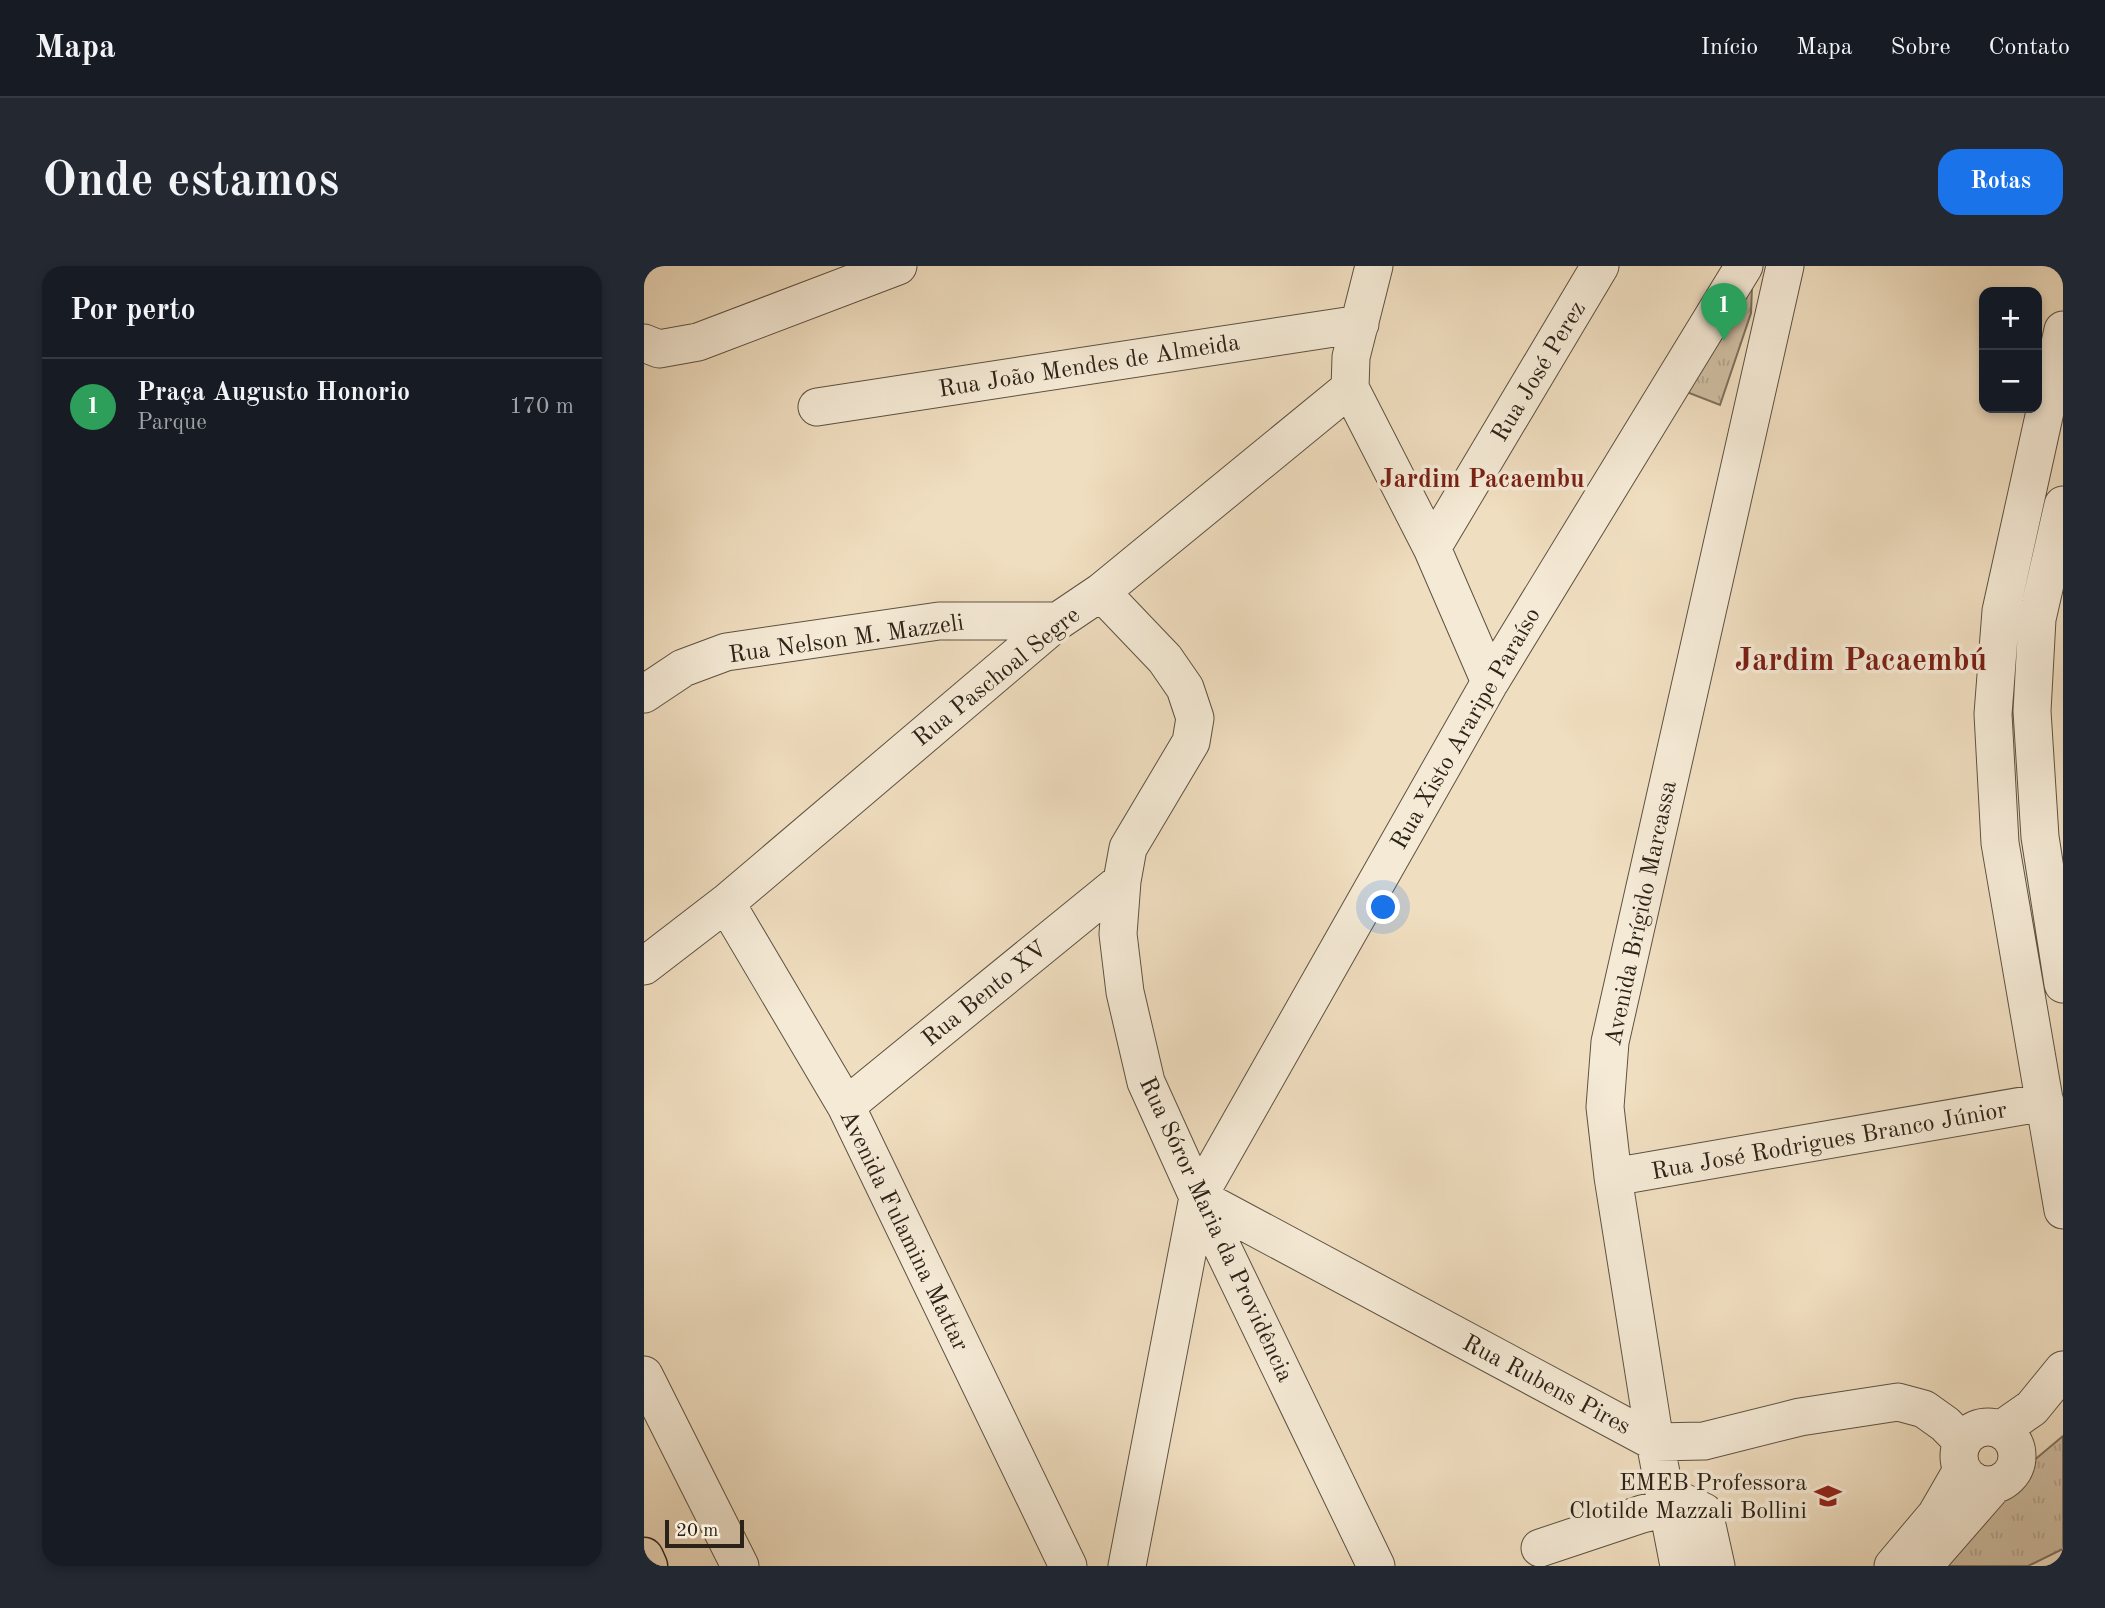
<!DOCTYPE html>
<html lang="pt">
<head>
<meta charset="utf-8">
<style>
	body { margin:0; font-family:"Old Standard TT",serif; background:#242831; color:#f1f3f6 }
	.controls { position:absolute; right:21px; top:21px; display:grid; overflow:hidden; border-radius:14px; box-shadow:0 4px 10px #0003 }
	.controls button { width:63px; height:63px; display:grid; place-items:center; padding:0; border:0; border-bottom:2px solid #363941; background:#171b24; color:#f1f3f6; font:35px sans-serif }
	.scale { position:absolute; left:21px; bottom:18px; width:79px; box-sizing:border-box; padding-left:7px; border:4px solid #2c2318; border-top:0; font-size:19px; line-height:24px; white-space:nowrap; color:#2c2318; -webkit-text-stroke:5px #f5ead6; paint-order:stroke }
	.you { position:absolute; left:740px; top:642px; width:24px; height:24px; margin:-18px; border:5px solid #fff; border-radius:50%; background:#1a73e8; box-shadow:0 0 0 10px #1a73e833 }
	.badge { display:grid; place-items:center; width:46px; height:46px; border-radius:50%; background:#1a73e8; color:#fff; font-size:23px; font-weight:700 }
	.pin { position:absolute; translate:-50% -58px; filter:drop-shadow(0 2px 4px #0008) }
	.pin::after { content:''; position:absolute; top:37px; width:24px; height:21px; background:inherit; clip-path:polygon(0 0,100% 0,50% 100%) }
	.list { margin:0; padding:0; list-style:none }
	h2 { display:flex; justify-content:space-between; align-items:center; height:91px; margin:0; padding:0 28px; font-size:30px }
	h2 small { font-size:23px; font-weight:400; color:#9ea1a6 }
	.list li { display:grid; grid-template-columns:46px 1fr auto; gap:21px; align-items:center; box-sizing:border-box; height:98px; padding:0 28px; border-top:2px solid #363941 }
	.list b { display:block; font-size:26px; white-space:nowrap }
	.list p { margin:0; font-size:23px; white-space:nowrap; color:#9ea1a6 }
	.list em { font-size:23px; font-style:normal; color:#9ea1a6 }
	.map { position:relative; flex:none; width:1419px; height:1300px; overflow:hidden; border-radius:21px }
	header { display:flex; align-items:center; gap:42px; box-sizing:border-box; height:98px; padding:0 35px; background:#171b24; border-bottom:2px solid #363941 }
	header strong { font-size:33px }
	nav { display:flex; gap:38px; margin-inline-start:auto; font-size:24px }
	.intro { display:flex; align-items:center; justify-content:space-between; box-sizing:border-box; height:168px; padding:0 42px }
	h1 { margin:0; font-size:49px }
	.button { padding:18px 32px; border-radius:21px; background:#1a73e8; color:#fff; font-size:24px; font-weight:700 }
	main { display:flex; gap:42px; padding:0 42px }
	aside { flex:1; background:#171b24; border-radius:21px; box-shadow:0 4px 10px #0003 }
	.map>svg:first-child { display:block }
</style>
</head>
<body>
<header>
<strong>Mapa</strong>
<nav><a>Início</a><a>Mapa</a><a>Sobre</a><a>Contato</a></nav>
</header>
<div class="intro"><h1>Onde estamos</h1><a class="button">Rotas</a></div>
<main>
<aside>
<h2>Por perto<small></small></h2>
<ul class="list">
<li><span class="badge" style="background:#2e9e5b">1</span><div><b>Praça Augusto Honorio</b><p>Parque</p></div><em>170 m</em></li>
</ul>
</aside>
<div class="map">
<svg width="1419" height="1300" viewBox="0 0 1419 1300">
	<defs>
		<pattern id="park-tufts" width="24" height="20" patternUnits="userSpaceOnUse" patternTransform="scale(1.75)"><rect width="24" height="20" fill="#cfbea3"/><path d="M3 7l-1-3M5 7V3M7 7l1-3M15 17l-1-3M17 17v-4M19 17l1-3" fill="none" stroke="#b2a38c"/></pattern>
	</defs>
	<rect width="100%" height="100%" fill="#f0dec0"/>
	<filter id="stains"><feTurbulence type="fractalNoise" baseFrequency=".00286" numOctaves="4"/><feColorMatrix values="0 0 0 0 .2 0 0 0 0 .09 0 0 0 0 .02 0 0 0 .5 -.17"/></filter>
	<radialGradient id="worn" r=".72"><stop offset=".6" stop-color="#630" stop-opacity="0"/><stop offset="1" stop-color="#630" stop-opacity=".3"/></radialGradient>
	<path fill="url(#park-tufts)" stroke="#7e705e" stroke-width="2" d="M1108,21L1107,47L1076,139L1035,123Z
		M1419,1170V1283L1384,1300H1303L1382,1201Z"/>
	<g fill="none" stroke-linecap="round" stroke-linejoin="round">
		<defs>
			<path id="minor" d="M730,0L707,91L706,122L788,282L846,416
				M1419,64L1357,345L1349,448L1356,577L1419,944
				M0,77L15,83L54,76L254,0
				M173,141L716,58
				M1419,239L1393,353L1388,445L1396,571L1419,718
				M788,282L956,0
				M457,326L521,393L541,422L551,452L547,476L484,582L478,615L474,668L481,726L502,816L554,931L732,1300
				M0,428L39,402L82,386L295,355H414
				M82,637L202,840L424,1300
				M0,700L82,637L414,355L457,326L706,122
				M202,840L478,615
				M969,911L1401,836
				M554,931L1011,1176L1060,1175L1156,1151L1254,1136L1280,1143L1301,1158L1319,1176
				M0,1109L96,1300
				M1315 1190a29 29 0 1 1 58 0a29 29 0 1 1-58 0Z
				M1358,1163L1388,1142L1419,1104
				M1020,1227L1060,1246L1072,1300
				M896,1282L998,1248L1023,1242
				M1289,1289L1350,1219
				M483,1300L554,931L846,416L1100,0
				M1035,1300L1011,1176L969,911L961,841L966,776L1141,0
				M1249,1300L1292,1249L1318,1204"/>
			<path id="major" d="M0,1291L4,1300"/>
		</defs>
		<use href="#minor" stroke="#5d5242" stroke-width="39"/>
		<use href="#major" stroke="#2c2318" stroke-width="41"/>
		<use href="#minor" stroke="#f5ead6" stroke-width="37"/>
		<use href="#major" stroke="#f0dec0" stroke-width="38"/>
	</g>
	<defs>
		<symbol id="school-bare" viewBox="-9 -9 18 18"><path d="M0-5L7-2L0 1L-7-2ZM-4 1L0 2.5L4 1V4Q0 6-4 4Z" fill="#8f2418" stroke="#f5ead6" stroke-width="2.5" paint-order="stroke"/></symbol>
	</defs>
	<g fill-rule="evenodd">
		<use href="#school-bare" x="1165" y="1211" width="38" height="38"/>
	</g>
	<g text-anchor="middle" stroke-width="7" stroke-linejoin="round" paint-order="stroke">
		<g font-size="24" fill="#2c2318" stroke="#f5ead6">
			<text transform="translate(445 99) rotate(-9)" y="8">Rua João Mendes de Almeida</text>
			<text transform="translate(894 105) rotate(-59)" y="8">Rua José Perez</text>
			<text transform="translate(202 372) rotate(-8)" y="8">Rua Nelson M. Mazzeli</text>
			<text transform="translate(352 410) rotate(-39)" y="8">Rua Paschoal Segre</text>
			<text transform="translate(821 462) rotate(-60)" y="8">Rua Xisto Araripe Paraíso</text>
			<text transform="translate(996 647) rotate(-78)" y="8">Avenida Brígido Marcassa</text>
			<text transform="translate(340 727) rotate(-39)" y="8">Rua Bento XV</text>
			<text transform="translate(1185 874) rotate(-10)" y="8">Rua José Rodrigues Branco Júnior</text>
			<text transform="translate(573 963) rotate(65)" y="8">Rua Sóror Maria da Providência</text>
			<text transform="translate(261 964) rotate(64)" y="8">Avenida Fulamina Mattar</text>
			<text transform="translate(903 1118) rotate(28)" y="8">Rua Rubens Pires</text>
		</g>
		<g font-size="24" fill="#2c2318" stroke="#f5ead6" text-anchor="end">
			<text x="1163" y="1224">EMEB Professora<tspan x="1163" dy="28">Clotilde Mazzali Bollini</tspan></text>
		</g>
		<g font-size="26" font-weight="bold" fill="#7a1f14" stroke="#f5ead6">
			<text x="838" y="221">Jardim Pacaembu</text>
		</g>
		<g font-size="32" font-weight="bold" fill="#7a1f14" stroke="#f5ead6">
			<text x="1217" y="404">Jardim Pacaembú</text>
		</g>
	</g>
	<rect width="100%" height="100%" filter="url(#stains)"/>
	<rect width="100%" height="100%" fill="url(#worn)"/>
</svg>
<div class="controls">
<button>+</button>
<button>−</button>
</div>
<div class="scale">20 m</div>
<div class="you"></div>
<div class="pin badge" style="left:1080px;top:75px;background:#2e9e5b">1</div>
</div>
</main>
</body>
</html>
